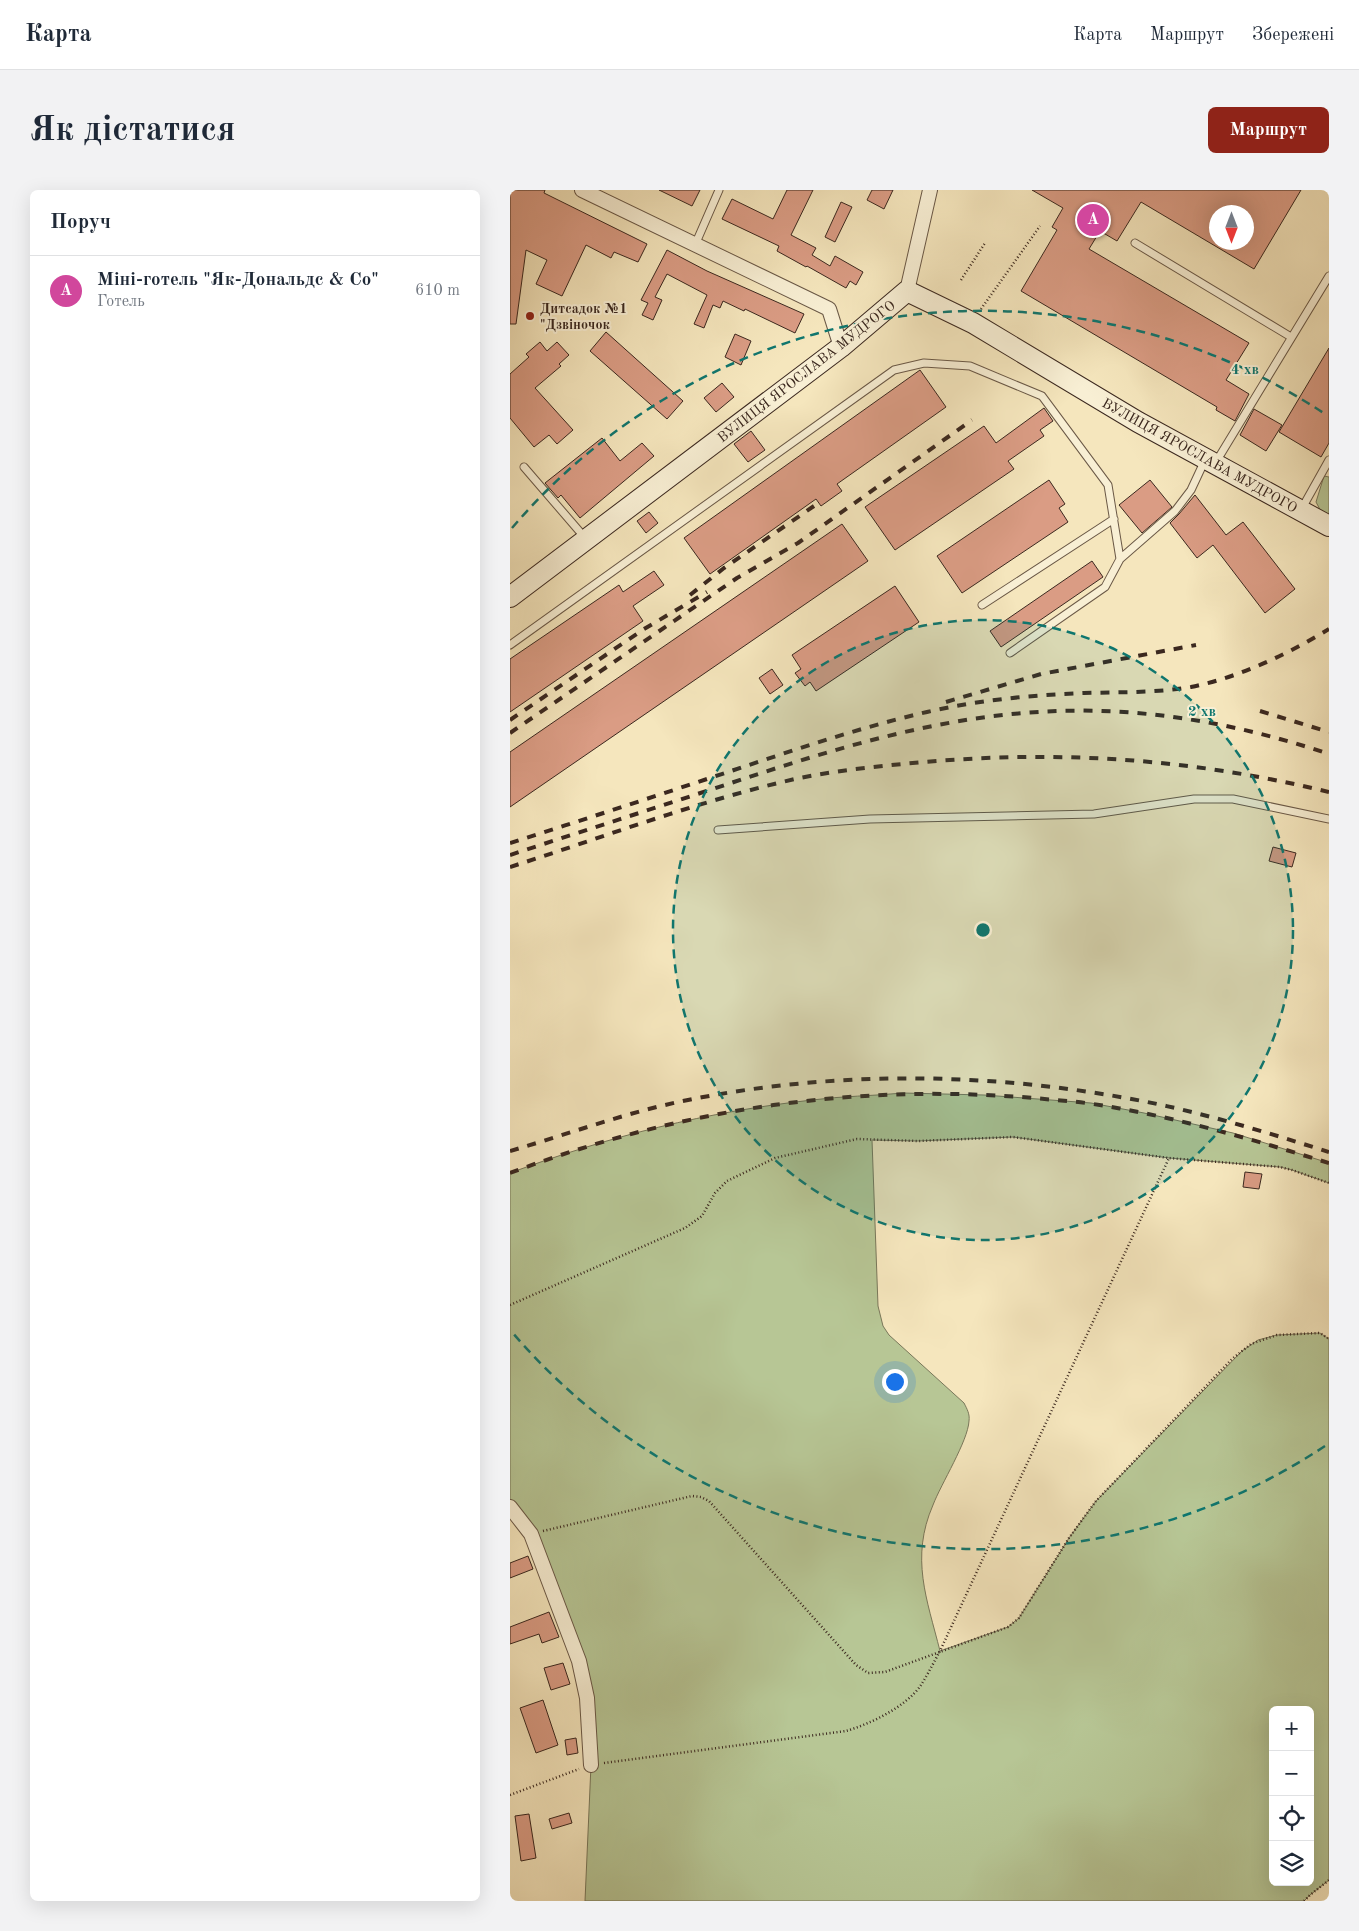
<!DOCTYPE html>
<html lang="uk">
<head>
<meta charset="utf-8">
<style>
	body { margin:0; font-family:"Old Standard TT",serif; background:#f2f2f3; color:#1f2937 }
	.controls { position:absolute; right:15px; bottom:15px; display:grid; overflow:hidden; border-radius:8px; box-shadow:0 5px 20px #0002 }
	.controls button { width:45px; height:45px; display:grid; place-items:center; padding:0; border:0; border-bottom:1px solid #e0e1e3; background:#fff; color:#1f2937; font:25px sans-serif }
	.compass { position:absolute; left:699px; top:15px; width:45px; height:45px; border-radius:50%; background:#fff; box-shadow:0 5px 20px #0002; rotate:180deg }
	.you { position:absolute; left:384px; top:1191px; width:18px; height:18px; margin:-12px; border:4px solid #fff; border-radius:50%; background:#1a73e8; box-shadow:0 0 0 8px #1a73e833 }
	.badge { display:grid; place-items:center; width:32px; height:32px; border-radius:50%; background:#8f2418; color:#fff; font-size:16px; font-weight:700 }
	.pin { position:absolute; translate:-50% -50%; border:2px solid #fff; box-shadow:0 1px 5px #0006 }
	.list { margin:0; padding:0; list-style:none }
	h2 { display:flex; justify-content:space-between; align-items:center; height:65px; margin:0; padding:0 20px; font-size:21px }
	h2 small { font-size:16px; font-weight:400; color:#747a83 }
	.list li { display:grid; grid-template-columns:32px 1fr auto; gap:15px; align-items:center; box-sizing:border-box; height:70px; padding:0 20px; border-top:1px solid #e0e1e3 }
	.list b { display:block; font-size:19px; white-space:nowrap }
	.list p { margin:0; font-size:16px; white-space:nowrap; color:#747a83 }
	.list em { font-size:16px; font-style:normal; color:#747a83 }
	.icon { flex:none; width:28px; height:28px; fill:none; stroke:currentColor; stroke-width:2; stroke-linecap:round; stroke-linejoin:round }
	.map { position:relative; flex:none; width:819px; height:1711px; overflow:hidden; border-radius:8px }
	header { display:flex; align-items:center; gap:30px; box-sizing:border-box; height:70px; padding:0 25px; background:#fff; border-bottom:1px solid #e0e1e3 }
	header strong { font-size:24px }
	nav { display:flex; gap:28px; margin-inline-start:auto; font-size:18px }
	.intro { display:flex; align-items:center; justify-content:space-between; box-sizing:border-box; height:120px; padding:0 30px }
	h1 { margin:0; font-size:35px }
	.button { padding:12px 22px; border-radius:8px; background:#8f2418; color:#fff; font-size:18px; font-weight:700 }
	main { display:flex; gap:30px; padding:0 30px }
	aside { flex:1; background:#fff; border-radius:8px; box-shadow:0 5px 20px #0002 }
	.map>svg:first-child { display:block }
</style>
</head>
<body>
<header>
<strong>Карта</strong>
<nav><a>Карта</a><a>Маршрут</a><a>Збережені</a></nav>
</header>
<div class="intro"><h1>Як дістатися</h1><a class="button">Маршрут</a></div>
<main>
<aside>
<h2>Поруч<small></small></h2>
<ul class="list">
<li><span class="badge" style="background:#d1479c">A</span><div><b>Міні-готель &quot;Як-Дональдс &amp; Co&quot;</b><p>Готель</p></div><em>610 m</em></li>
</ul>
</aside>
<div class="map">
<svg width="819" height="1711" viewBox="0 0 819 1711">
	<rect width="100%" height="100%" fill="#f5e6bd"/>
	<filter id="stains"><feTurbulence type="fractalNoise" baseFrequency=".004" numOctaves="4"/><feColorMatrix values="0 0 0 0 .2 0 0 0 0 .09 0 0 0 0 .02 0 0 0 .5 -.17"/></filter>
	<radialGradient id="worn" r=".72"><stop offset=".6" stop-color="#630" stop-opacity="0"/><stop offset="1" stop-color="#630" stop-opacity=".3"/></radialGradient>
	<path fill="#b7c695" stroke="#79775a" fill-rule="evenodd" d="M814,286L819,287V330L815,329L806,312Z
		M393,903L474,905L581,913L634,923L723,943L819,973V993L782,980L770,977L659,968L503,947L407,951L362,950L368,1116L373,1136L379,1145L454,1213C457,1219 460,1224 459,1231C458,1251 431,1294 423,1315C400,1368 417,1409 430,1461L498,1437L509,1428L559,1348L586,1311L732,1161L748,1150L767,1145L810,1143L819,1149V1690L800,1705L794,1711H75L81,1575L77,1508L21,1344L0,1317V983C100,946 196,922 302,910C332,906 363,906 393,903ZM763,1520H800V1692H763Z"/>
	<path fill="#da9c84" stroke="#3b281f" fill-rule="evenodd" d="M0,0H35L34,3L137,54L128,72L104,62L101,68L76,55L52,106L26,94L37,70L16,60L6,134H0Z
		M149,0H190L182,16Z
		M277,0H303L281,45L306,58L302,65L320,76L325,66L353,82L346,95L340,91L336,98L297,76L296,77L267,61L269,56L212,29L222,9L263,29Z
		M362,0H383L374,19L357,10Z
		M522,0H791L744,79L631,12L607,51L590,41L579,59L739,153L716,190L739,204L725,231L706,220L707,217L511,101L547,40L542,37L553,18ZM706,22H736V52H706Z
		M331,12L342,17L325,52L315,47Z
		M157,60L197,81L294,124L285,143L235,119L234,121L213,111L210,118L203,115L194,138L184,134L197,105L157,84L145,107L152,110L143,130L132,125L138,113L131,110Z
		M96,142L173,211L157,229L80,161Z
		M225,144L241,151L231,175L215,167Z
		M30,152L37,161L47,152L59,165L49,174L51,176L25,198L63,240L47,254L39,245L24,257L0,228V184L19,167L16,164Z
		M819,158V253L811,267L769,242Z
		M410,180L436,217L327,294L332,301L311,316L306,309L200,384L174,348Z
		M212,193L224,207L206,222L194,208Z
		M534,218L543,231L530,240L534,246L498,271L504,279L385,360L355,317L474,236L486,253Z
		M744,219L772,235L756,261L730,245Z
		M241,241L255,260L238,272L224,254Z
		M92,248L110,271L132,253L144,266L70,328L51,305L48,308L35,293Z
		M539,290L555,314L549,318L558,332L452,403L427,366Z
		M640,290L662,317L632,343L609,315Z
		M685,305L716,345L733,332L785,399L755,423L703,355L687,368L660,333L669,324Z
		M139,322L148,333L136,343L127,331Z
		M332,334L358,371L0,617V562Z
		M582,371L593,387L491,457L480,441Z
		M144,381L154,395L123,416L133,431L0,522V469L109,395L113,402Z
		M385,396L409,432L306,501L300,492L295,496L285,483L291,479L282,465Z
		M262,479L273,495L260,504L249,488Z
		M763,657L786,663L782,677L759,671Z
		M735,982L752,984L749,999L733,997Z
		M18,1366L23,1379L0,1388V1373Z
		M39,1422L49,1447L32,1453L29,1444L0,1454V1437Z
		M53,1473L60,1494L41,1500L34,1478Z
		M33,1510L48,1555L26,1563L10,1518Z
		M66,1548L68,1563L57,1565L55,1550Z
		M59,1623L62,1633L42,1639L39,1629Z
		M19,1624L26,1668L11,1671L5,1626Z"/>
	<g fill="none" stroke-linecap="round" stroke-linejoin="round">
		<defs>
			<path id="lane" d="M625,53L781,147
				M185,55L209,0
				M706,272L819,86
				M14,277L76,349
				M791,320L819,270
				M472,415L604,329
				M0,455L384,180L414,173L460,176L532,206L598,295L610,369
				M500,463L595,397L610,369L665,321L681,300L695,270
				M208,640L360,629L584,624L684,609H723L819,629"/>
			<path id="street" d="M72,0L319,119L331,157
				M397,101L420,0
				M0,1317L21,1344L69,1471L77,1508L81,1575"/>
			<path id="secondary" d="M0,407L331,157L397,101L463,133L628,232L819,336"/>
		</defs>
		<use href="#lane" stroke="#6a5846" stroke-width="9"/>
		<use href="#street" stroke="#6a5846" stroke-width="16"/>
		<use href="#secondary" stroke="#3b281f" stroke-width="22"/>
		<path stroke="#3b281f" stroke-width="2.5" stroke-dasharray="1 2.5" stroke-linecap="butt" d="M451,90L475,53
			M471,119L530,36
			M0,1115L175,1038L192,1026L205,1003L217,991L265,968L347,949L408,951L503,947L659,968L770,977L782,980L819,993
			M33,1341L182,1306L191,1307L199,1311L346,1475L358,1483L375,1482L498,1437L509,1428L559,1348L586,1311L722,1169L741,1154L767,1145L810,1143L819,1149
			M94,1573L336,1541C360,1534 396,1517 411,1495C418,1484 424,1472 430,1461L659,968
			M0,1605L69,1579
			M794,1711L800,1705L819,1690"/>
		<use href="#lane" stroke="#f8efd4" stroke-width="7"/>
		<use href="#street" stroke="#f8efd4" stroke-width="14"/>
		<use href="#secondary" stroke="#f8efd4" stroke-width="20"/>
		<path stroke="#3b281f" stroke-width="4" stroke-dasharray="9 9" stroke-linecap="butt" d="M180,405L214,378L304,316
			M436,512L531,484L686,455
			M750,521L819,542
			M0,530L134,439L197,402
			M0,543L227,388L288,353L462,230
			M0,653C79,628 158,602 236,576C296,556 356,536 417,522C469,510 521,505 574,503C610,502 646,503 681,497C730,487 776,465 819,439
			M0,665C73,641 145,618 218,594C314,562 413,531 514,523C618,514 721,531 819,564
			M0,677C94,647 188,611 285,589C328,580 371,576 414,572C554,560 683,569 819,602
			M0,961C59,944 117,922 178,910C322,881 472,882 616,908C685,920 752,941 819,962
			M0,983C170,919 343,893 524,908C543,910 563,911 583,914C663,926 741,949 819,973"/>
	</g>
	<circle cx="473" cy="740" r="310" fill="#0f766e" fill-opacity=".12"/>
	<g fill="none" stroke="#0f766e" stroke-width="2.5" stroke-dasharray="9 6">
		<circle cx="473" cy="740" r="310"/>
		<path d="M815 1256A619 619 0 0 1 2 1142M2 338A619 619 0 0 1 815 224"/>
	</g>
	<circle fill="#8f2418" stroke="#f8efd4" stroke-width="2" cx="20" cy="126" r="5"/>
	<g text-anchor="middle" stroke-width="4" stroke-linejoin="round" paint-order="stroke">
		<g font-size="14" font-weight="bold" fill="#3b281f" stroke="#f8efd4" text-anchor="start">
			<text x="30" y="123">Дитсадок №1<tspan x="30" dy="16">"Дзвіночок</tspan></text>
		</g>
		<g font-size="14" fill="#3b281f" stroke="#f8efd4">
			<text transform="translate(296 181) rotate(-38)" y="5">ВУЛИЦЯ ЯРОСЛАВА МУДРОГО</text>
			<text transform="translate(690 265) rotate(29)" y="5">ВУЛИЦЯ ЯРОСЛАВА МУДРОГО</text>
		</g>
	</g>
	<circle cx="473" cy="740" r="8" fill="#0f766e" stroke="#f8efd4" stroke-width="2.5"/>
	<g font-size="15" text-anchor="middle" font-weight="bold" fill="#0f766e" stroke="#f8efd4" stroke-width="4" stroke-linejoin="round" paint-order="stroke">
		<text x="735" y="184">4 хв</text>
		<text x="692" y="526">2 хв</text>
	</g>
	<rect width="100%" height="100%" filter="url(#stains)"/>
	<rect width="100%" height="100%" fill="url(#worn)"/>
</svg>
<div class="controls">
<button>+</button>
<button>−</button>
<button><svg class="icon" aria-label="locate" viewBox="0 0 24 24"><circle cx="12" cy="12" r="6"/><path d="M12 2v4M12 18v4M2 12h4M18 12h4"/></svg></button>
<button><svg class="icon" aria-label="layers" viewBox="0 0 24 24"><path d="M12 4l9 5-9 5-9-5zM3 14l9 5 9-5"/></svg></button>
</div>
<svg class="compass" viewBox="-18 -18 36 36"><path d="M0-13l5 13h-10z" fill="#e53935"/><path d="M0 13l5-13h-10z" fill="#747a83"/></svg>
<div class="you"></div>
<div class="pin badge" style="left:583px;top:30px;background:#d1479c">A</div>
</div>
</main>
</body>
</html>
